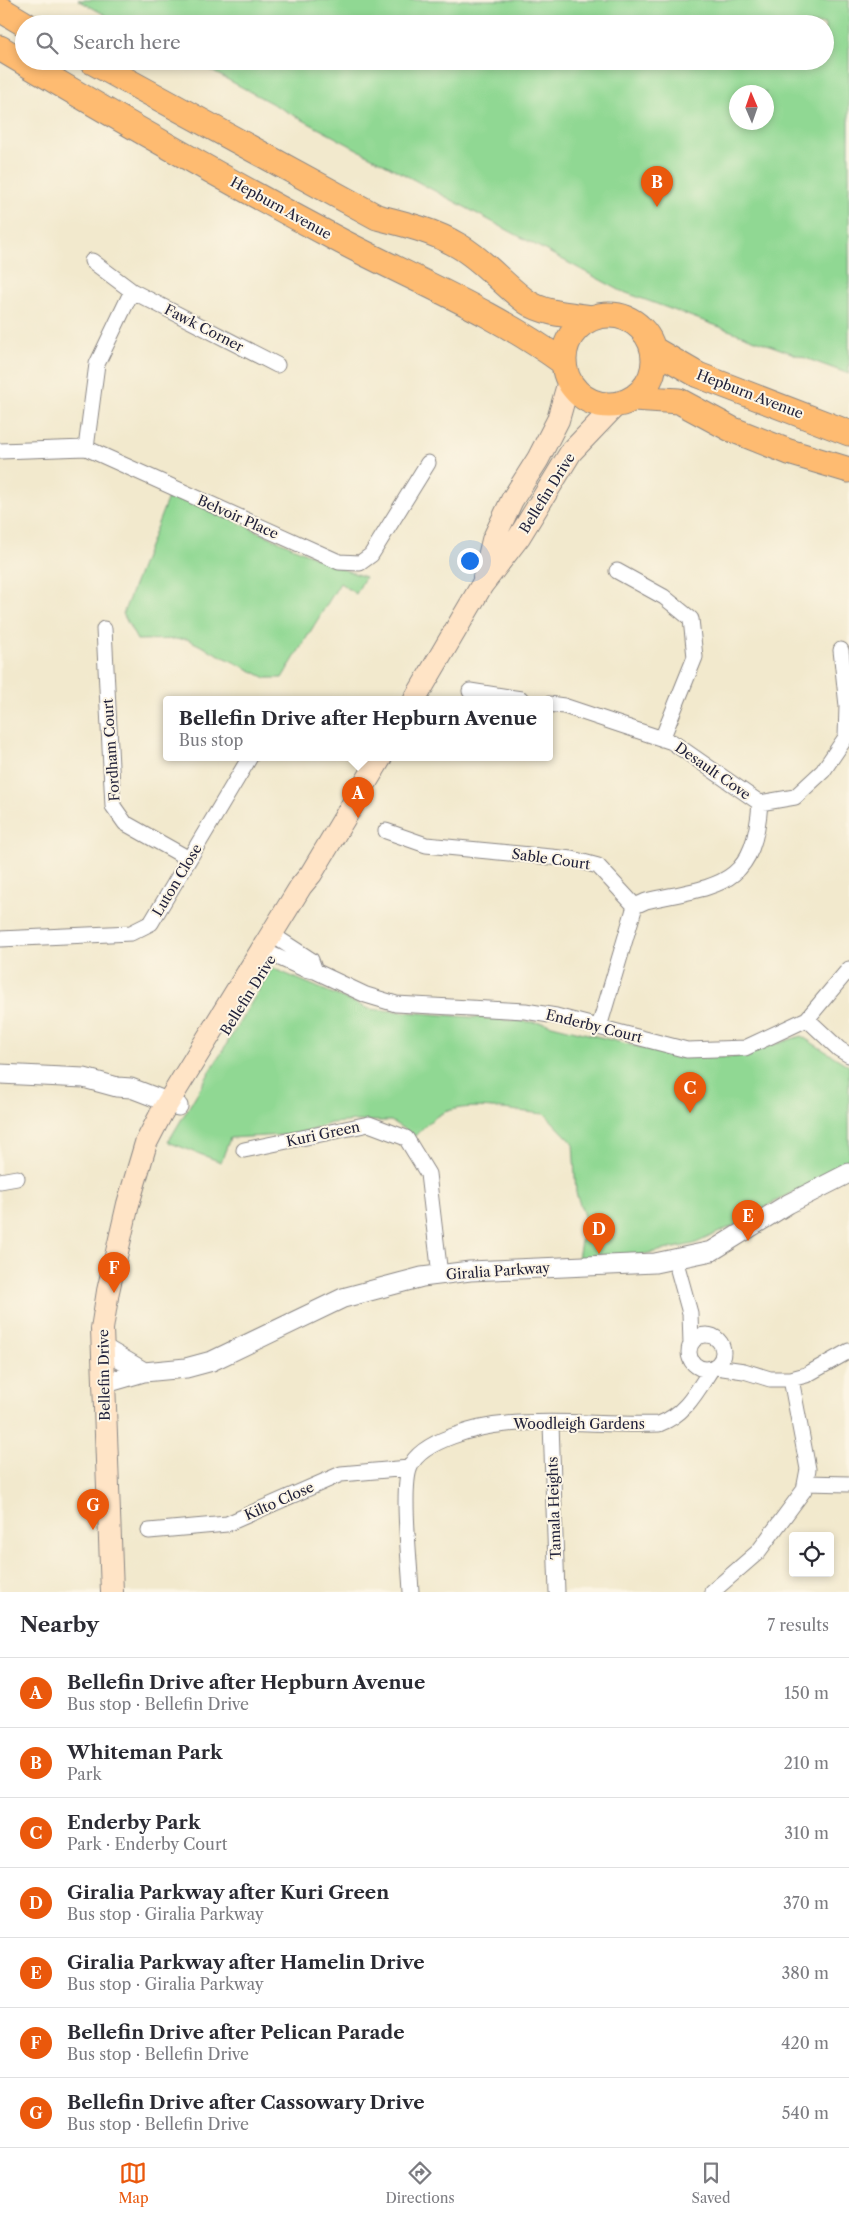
<!DOCTYPE html>
<html lang="en">
<head>
<meta charset="utf-8">
<style>
	body { margin:0; font-family:"Libre Caslon Text",serif; background:#f2f2f3; color:#2b2b33 }
	.controls { position:absolute; right:15px; bottom:15px; display:grid; overflow:hidden; border-radius:5px; box-shadow:0 2px 8px #0003 }
	.controls button { width:45px; height:45px; display:grid; place-items:center; padding:0; border:0; border-bottom:1px solid #e1e1e2; background:#fff; color:#2b2b33; font:25px sans-serif }
	.compass { position:absolute; left:729px; top:85px; width:45px; height:45px; border-radius:50%; background:#fff; box-shadow:0 2px 8px #0003; rotate:358deg }
	.you { position:absolute; left:469px; top:560px; width:18px; height:18px; margin:-12px; border:4px solid #fff; border-radius:50%; background:#1a73e8; box-shadow:0 0 0 8px #1a73e833 }
	.badge { display:grid; place-items:center; width:32px; height:32px; border-radius:50%; background:#ea580c; color:#fff; font-size:16px; font-weight:700 }
	.pin { position:absolute; translate:-50% -41px; filter:drop-shadow(0 1px 2px #0008) }
	.pin::after { content:''; position:absolute; top:26px; width:18px; height:15px; background:inherit; clip-path:polygon(0 0,100% 0,50% 100%) }
	.popup { position:absolute; left:163px; top:696px; width:390px; height:65px; box-sizing:border-box; display:grid; place-content:center; border-radius:5px; background:#fff; filter:drop-shadow(0 1px 4px #0005); font-size:16px; white-space:nowrap; color:#7c7c81 }
	.popup b { font-size:19px; color:#2b2b33 }
	.popup::after { content:''; position:absolute; left:50%; top:100%; margin-left:-10px; border:10px solid transparent; border-top-color:#fff }
	.list { margin:0; padding:0; list-style:none }
	h2 { display:flex; justify-content:space-between; align-items:center; height:65px; margin:0; padding:0 20px; font-size:21px }
	h2 small { font-size:16px; font-weight:400; color:#7c7c81 }
	.list li { display:grid; grid-template-columns:32px 1fr auto; gap:15px; align-items:center; box-sizing:border-box; height:70px; padding:0 20px; border-top:1px solid #e1e1e2 }
	.list b { display:block; font-size:19px; white-space:nowrap }
	.list p { margin:0; font-size:16px; white-space:nowrap; color:#7c7c81 }
	.list em { font-size:16px; font-style:normal; color:#7c7c81 }
	.icon { flex:none; width:28px; height:28px; fill:none; stroke:currentColor; stroke-width:2; stroke-linecap:round; stroke-linejoin:round }
	.map { position:relative; flex:none; width:849px; height:1592px; overflow:hidden }
	.search { position:absolute; background:#fff; box-shadow:0 2px 8px #0003; left:15px; right:15px; top:15px; height:55px; display:flex; align-items:center; gap:12px; box-sizing:border-box; padding:0 18px; border-radius:28px; color:#7c7c81; font-size:19px }
	.sheet { height:555px; background:#fff }
	nav { display:flex; justify-content:space-around; align-items:center; box-sizing:border-box; height:70px; border-top:1px solid #e1e1e2; background:#fff; font-size:14px; color:#7c7c81 }
	nav a { display:grid; justify-items:center; gap:2px }
	nav .on { color:#ea580c }
	.map>svg:first-child { display:block }
</style>
</head>
<body>
<div class="map">
<svg width="849" height="1592" viewBox="0 0 849 1592">
	<rect width="100%" height="100%" fill="#fcf5e5"/>
	<filter id="ink" filterUnits="userSpaceOnUse"><feTurbulence type="fractalNoise" baseFrequency=".02" numOctaves="2"/><feDisplacementMap in="SourceGraphic" scale="10" xChannelSelector="R" yChannelSelector="G"/><feConvolveMatrix kernelMatrix="1 2 1 2 8 2 1 2 1" color-interpolation-filters="sRGB"/></filter>
	<filter id="wash" filterUnits="userSpaceOnUse"><feTurbulence type="fractalNoise" baseFrequency=".0096" numOctaves="4" result="noise"/><feDisplacementMap in="SourceGraphic" scale="20" xChannelSelector="R" yChannelSelector="G"/><feGaussianBlur stdDeviation="1.12" result="paint"/><feColorMatrix in="noise" values="0 0 0 0 0 0 0 0 0 0 0 0 0 0 0 0 0 1.4 0 .05"/><feComposite in="paint" operator="in"/></filter>
	<g filter="url(#wash)">
		<rect width="100%" height="100%" fill="#f2e9cd"/>
		<path fill="#90d893" stroke="#597d67" fill-rule="evenodd" d="M78,0H849V374L621,291L193,61H825V24H122ZM736,92H766V122H736Z
			M170,492L339,568L365,577L356,594L340,583L282,678H266L187,639L137,640L123,614Z
			M272,968L369,1009L544,1023L679,1057H736L801,1036L849,1066V1165L772,1203L739,1223L694,1244L634,1256L578,1258L585,1219L576,1193L573,1143L545,1114C516,1112 472,1101 445,1112C433,1117 424,1127 415,1136L391,1121H358L331,1123L301,1134L230,1138L221,1162L168,1142Z"/>
	</g>
	<g filter="url(#ink)">
		<g fill="none" stroke-linecap="round" stroke-linejoin="round">
			<defs>
				<path id="minor" d="M92,261L132,291L277,365
					M86,448L97,364L132,291
					M0,451L86,448L339,562L360,563L371,555L428,463
					M617,571L664,597L691,619L695,657L662,739
					M104,629L113,806L125,823L189,859
					M470,691L521,699
					M549,704L564,706L672,742L760,803C754,889 717,885 646,901L635,906
					M760,803L795,797L823,771L846,737L847,706L841,650
					M386,831L426,845L572,859L598,866L635,906L599,1027
					M271,934L311,960L315,971
					M0,939L131,933L151,923L250,757
					M262,950L304,969L315,971L366,995L396,1004L525,1011L556,1016L687,1050L745,1048L807,1019L849,969
					M807,1019L839,1049L849,1055
					M244,1150L369,1124L406,1138L428,1174L440,1275
					M0,1181L17,1178
					M675,1259L690,1313L691,1344
					M689 1352a17 17 0 1 1 34 0a17 17 0 1 1-34 0Z
					M716,1367L744,1371L770,1379H791L806,1375L849,1351
					M551,1424L557,1592
					M806,1483L849,1484
					M149,1531L227,1524L341,1474L409,1468
					M411,1592C410,1566 401,1487 410,1467C421,1440 480,1426 507,1424C557,1419 608,1426 659,1424C686,1414 697,1391 712,1368
					M712,1592L758,1552L804,1490L808,1469L791,1379"/>
				<path id="tertiary" d="M0,1074L84,1078L117,1087L131,1088L178,1106
					M102,1347L144,1372
					M103,1384L144,1372L186,1368L212,1361L343,1298L422,1277L470,1271L655,1263L712,1251L788,1204L849,1173"/>
				<path id="secondary" d="M484,577L493,540L512,500L538,459L558,420L569,381
					M415,699L482,585L519,537L571,452L616,405
					M112,1592L102,1329L108,1291L128,1204L146,1143L161,1114L301,886L311,874L381,757"/>
				<path id="primary" d="M0,9L25,24
					M0,48C110,114 222,178 335,238C412,279 494,311 564,363
					M91,61L377,217C405,224 434,231 459,246C485,261 503,285 527,302C544,314 573,315 593,318
					M564 360a45 45 0 1 1 90 0a45 45 0 1 1-90 0Z
					M653,349L698,375L849,433
					M634,398L679,401L731,429L789,452L849,470"/>
			</defs>
			<use href="#minor" stroke="#8a8684" stroke-width="17"/>
			<use href="#tertiary" stroke="#8a8684" stroke-width="21"/>
			<use href="#secondary" stroke="#8a8684" stroke-width="24"/>
			<use href="#primary" stroke="#8a8684" stroke-width="27"/>
			<use href="#minor" stroke="#fff" stroke-width="15"/>
			<use href="#tertiary" stroke="#fff" stroke-width="19"/>
			<use href="#secondary" stroke="#ffe4c6" stroke-width="22"/>
			<use href="#primary" stroke="#febb71" stroke-width="25"/>
		</g>
	</g>
	<g text-anchor="middle" stroke-width="4" stroke-linejoin="round" paint-order="stroke">
		<g font-size="14" fill="#22223b" stroke="#fcf5e5">
			<text transform="translate(281 208) rotate(29)" y="5">Hepburn Avenue</text>
			<text transform="translate(204 328) rotate(27)" y="5">Fawk Corner</text>
			<text transform="translate(750 394) rotate(21)" y="5">Hepburn Avenue</text>
			<text transform="translate(547 493) rotate(-58)" y="5">Bellefin Drive</text>
			<text transform="translate(238 517) rotate(24)" y="5">Belvoir Place</text>
			<text transform="translate(111 750) rotate(-94)" y="5">Fordham Court</text>
			<text transform="translate(713 771) rotate(35)" y="5">Desault Cove</text>
			<text transform="translate(551 859) rotate(8)" y="5">Sable Court</text>
			<text transform="translate(177 880) rotate(-59)" y="5">Luton Close</text>
			<text transform="translate(248 995) rotate(-58)" y="5">Bellefin Drive</text>
			<text transform="translate(594 1026) rotate(14)" y="5">Enderby Court</text>
			<text transform="translate(323 1134) rotate(-12)" y="5">Kuri Green</text>
			<text transform="translate(498 1271) rotate(-4)" y="5">Giralia Parkway</text>
			<text transform="translate(104 1375) rotate(-91)" y="5">Bellefin Drive</text>
			<text x="579" y="1429">Woodleigh Gardens</text>
			<text transform="translate(279 1501) rotate(-24)" y="5">Kilto Close</text>
			<text transform="translate(554 1508) rotate(-92)" y="5">Tamala Heights</text>
		</g>
	</g>
</svg>
<div class="controls">
<button><svg class="icon" aria-label="locate" viewBox="0 0 24 24"><circle cx="12" cy="12" r="6"/><path d="M12 2v4M12 18v4M2 12h4M18 12h4"/></svg></button>
</div>
<svg class="compass" viewBox="-18 -18 36 36"><path d="M0-13l5 13h-10z" fill="#e53935"/><path d="M0 13l5-13h-10z" fill="#7c7c81"/></svg>
<div class="you"></div>
<div class="pin badge" style="left:358px;top:818px">A</div>
<div class="popup"><b>Bellefin Drive after Hepburn Avenue</b>Bus stop</div>
<div class="pin badge" style="left:657px;top:207px">B</div>
<div class="pin badge" style="left:690px;top:1113px">C</div>
<div class="pin badge" style="left:599px;top:1254px">D</div>
<div class="pin badge" style="left:748px;top:1241px">E</div>
<div class="pin badge" style="left:114px;top:1293px">F</div>
<div class="pin badge" style="left:93px;top:1530px">G</div>
<div class="search"><svg class="icon" aria-label="search" viewBox="0 0 24 24"><circle cx="10" cy="10" r="6"/><path d="M15 15l6 6"/></svg>Search here</div>
</div>
<section class="sheet">
<h2>Nearby<small>7 results</small></h2>
<ul class="list">
<li><span class="badge">A</span><div><b>Bellefin Drive after Hepburn Avenue</b><p>Bus stop · Bellefin Drive</p></div><em>150 m</em></li>
<li><span class="badge">B</span><div><b>Whiteman Park</b><p>Park</p></div><em>210 m</em></li>
<li><span class="badge">C</span><div><b>Enderby Park</b><p>Park · Enderby Court</p></div><em>310 m</em></li>
<li><span class="badge">D</span><div><b>Giralia Parkway after Kuri Green</b><p>Bus stop · Giralia Parkway</p></div><em>370 m</em></li>
<li><span class="badge">E</span><div><b>Giralia Parkway after Hamelin Drive</b><p>Bus stop · Giralia Parkway</p></div><em>380 m</em></li>
<li><span class="badge">F</span><div><b>Bellefin Drive after Pelican Parade</b><p>Bus stop · Bellefin Drive</p></div><em>420 m</em></li>
<li><span class="badge">G</span><div><b>Bellefin Drive after Cassowary Drive</b><p>Bus stop · Bellefin Drive</p></div><em>540 m</em></li>
</ul>
</section>
<nav>
<a class="on"><svg class="icon" aria-label="map" viewBox="0 0 24 24"><path d="M3 6l6-2 6 2 6-2v14l-6 2-6-2-6 2zM9 4v14M15 6v14"/></svg>Map</a>
<a><svg class="icon" aria-label="directions" viewBox="0 0 24 24"><path d="M12 3l9 9-9 9-9-9zM9 14v-3h6M13 9l2 2-2 2"/></svg>Directions</a>
<a><svg class="icon" aria-label="saved" viewBox="0 0 24 24"><path d="M7 4h10v16l-5-4-5 4z"/></svg>Saved</a>
</nav>
</body>
</html>
